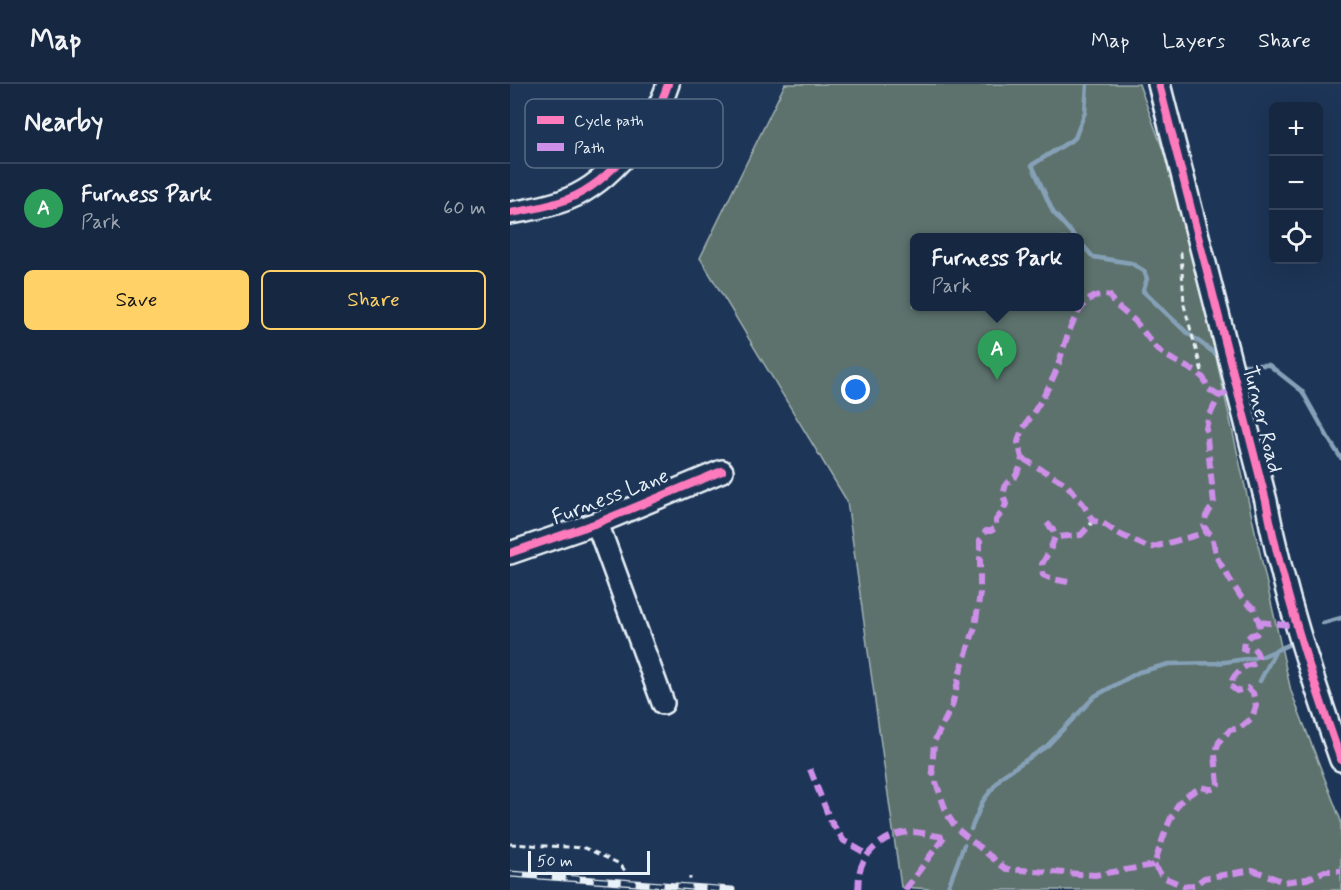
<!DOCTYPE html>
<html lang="en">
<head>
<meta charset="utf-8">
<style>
	body { margin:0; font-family:Mynerve,sans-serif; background:#23344c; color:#f1f3f6 }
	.controls { position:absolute; right:18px; top:18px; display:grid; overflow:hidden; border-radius:9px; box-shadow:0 6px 24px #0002 }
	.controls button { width:54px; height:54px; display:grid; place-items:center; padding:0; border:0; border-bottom:2px solid #35445a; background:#162841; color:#f1f3f6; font:30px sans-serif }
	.scale { position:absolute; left:18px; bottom:15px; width:122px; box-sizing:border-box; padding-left:6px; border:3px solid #e8f1f8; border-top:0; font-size:16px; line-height:21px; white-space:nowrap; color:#e8f1f8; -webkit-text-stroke:4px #1d3557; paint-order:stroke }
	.you { position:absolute; left:346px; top:306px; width:21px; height:21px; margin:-15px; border:4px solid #fff; border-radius:50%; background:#1a73e8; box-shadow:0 0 0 9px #1a73e833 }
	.badge { display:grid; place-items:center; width:39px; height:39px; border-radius:50%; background:#ffd166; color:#fff; font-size:20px; font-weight:700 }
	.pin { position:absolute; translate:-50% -50px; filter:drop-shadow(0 2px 3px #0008) }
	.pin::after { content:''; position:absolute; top:32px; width:21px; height:18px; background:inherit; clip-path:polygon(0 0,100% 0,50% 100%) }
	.popup { position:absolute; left:400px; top:149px; width:174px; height:78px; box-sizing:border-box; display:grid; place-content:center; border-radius:9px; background:#162841; filter:drop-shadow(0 2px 4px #0005); font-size:20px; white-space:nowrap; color:#9ea6b1 }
	.popup b { font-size:22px; color:#f1f3f6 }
	.popup::after { content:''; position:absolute; left:50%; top:100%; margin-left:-12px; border:12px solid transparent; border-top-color:#162841 }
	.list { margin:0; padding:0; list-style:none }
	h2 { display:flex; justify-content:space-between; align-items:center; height:78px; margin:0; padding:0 24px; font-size:26px }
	h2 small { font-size:20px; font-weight:400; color:#9ea6b1 }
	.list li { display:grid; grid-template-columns:39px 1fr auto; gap:18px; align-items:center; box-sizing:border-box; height:90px; padding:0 24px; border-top:2px solid #35445a }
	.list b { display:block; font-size:22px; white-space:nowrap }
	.list p { margin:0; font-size:20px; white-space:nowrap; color:#9ea6b1 }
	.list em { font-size:20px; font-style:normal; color:#9ea6b1 }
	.actions { display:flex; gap:12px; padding:18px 24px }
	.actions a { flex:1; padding:14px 0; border:2px solid #ffd166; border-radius:9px; text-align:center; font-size:21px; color:#ffd166 }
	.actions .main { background:#ffd166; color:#111 }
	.icon { flex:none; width:33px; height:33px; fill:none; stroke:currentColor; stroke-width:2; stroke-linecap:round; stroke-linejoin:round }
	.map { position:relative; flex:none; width:831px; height:806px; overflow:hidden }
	header { display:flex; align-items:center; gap:36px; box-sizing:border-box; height:84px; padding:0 30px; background:#162841; border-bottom:2px solid #35445a }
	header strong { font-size:28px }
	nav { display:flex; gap:33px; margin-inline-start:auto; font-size:21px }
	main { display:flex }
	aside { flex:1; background:#162841 }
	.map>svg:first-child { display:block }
</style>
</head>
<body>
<header>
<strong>Map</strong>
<nav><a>Map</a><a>Layers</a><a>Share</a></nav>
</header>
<main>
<aside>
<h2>Nearby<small></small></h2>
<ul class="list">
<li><span class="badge" style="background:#2e9e5b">A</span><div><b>Furness Park</b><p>Park</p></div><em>60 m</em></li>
</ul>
<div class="actions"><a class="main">Save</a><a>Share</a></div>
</aside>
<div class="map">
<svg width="831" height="806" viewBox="0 0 831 806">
	<rect width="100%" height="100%" fill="#1d3557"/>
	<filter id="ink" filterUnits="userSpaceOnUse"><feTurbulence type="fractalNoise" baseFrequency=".0167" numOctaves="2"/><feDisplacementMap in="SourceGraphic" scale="12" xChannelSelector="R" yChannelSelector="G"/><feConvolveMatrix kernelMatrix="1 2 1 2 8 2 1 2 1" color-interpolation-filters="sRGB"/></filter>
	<g filter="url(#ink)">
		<path fill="#5d726d" stroke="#a2b2b2" stroke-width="1.5" fill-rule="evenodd" d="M275,0H629L670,113L781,607L831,737V806H435L391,803L337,417L190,174ZM404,154H570V222H404Z"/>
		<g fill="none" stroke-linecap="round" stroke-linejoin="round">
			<path stroke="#86a1b7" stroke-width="4.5" d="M566,154L543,128L522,81L565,54L575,28L577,0
				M570,158L583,173L621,179L634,187L637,195L633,207L676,248L711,274
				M726,281H759L792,307L820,357L831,374
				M813,539L831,534
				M751,573L778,561
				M750,597L765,568
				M461,745L473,717L492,692L537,662L585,612L629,588L659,580L707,579L744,574
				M437,806L454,761"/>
			<defs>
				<path id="minor" d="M649,0L756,417C773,506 801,591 831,676
					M0,129C19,126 40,122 58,115C101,98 144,43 158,0
					M87,439L153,619
					M0,469L87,439L212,387"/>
			</defs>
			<use href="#minor" stroke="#e8f1f8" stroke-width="26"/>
			<path stroke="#e8f1f8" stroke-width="3" stroke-dasharray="6 4.5" stroke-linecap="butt" d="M671,168L674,221L694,295
				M580,441L583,437
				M0,760L75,764L110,780L116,788
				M179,806L180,793"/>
			<use href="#minor" stroke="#1d3557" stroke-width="21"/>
			<defs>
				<path id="rail" d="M0,790L222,806"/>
			</defs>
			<use href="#rail" stroke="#e8f1f8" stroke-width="7"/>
			<use href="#rail" stroke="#1d3557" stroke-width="4.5" stroke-dasharray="14" stroke-linecap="butt"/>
			<path stroke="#ce8fe9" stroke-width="6" stroke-dasharray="12 6" stroke-linecap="butt" d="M709,312L698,305L694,295L688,289L658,273L647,265L625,237L608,223L603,218L600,212C565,202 555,265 546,287C537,309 523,329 511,348L508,358L512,374L510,384L505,393L496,400L493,411L496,420L493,427L486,436V444L481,447H476L470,456V509L465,543L451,585L442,622L424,658L422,687L437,730L446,744L496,785L585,791L644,781C649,766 661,726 672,716C678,710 685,707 692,703L699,705H705L708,700L705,671L709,658L720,646L730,644L742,634L746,622L743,609L737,604L727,607L720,602C722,593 730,584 739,581C741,580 743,581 744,580C751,577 748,568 743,564L739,566L733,565L734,557L741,551L746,550L750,547L749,538L744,524L733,516L722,499L707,474L702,452L694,443L696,432L704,420L696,345L698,335L709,312L727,305
				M512,374L556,400L573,420L583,437L591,438L609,450L640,464L698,448
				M537,439L543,446L545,453
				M558,498L542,495L533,491L532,480L540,466L545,453L571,451L580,441
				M749,538L787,542
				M300,685L320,736L334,757L357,770
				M644,781L653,793L674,802L685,801L694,794L743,786L774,798L797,795L815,787H831
				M348,806C349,799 348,790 351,783C358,763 381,748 402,748C412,748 424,752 434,753
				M395,806L434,753L439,750"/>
			<defs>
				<path id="cycleway" d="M649,0L756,417C773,506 801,591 831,676
					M0,129C19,126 40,122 58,115C101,98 144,43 158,0
					M0,469L87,439L212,387"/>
			</defs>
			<use href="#cycleway" stroke="#1d3557" stroke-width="11"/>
			<use href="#cycleway" stroke="#fd7abc" stroke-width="8"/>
		</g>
	</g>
	<g text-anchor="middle" stroke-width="6" stroke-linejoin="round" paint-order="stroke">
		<g font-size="21" fill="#e8f1f8" stroke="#1d3557">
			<text transform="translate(753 335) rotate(76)" y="7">Turner Road</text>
			<text transform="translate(100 412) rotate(-21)" y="7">Furness Lane</text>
		</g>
	</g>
	<rect x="15" y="15" width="198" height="69" rx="9" fill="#1d3557" stroke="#5a6d87" stroke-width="1.5"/>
	<rect x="27" y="32" width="27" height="8" fill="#fd7abc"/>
	<rect x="27" y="59" width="27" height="8" fill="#ce8fe9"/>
	<g font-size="16" fill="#e8f1f8">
		<text x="64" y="42">Cycle path</text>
		<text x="64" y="69">Path</text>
	</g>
</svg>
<div class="controls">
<button>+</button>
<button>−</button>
<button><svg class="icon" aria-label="locate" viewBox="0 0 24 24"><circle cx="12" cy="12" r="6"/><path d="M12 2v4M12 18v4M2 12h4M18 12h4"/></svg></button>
</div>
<div class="scale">50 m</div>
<div class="you"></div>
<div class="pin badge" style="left:487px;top:296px;background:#2e9e5b">A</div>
<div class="popup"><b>Furness Park</b>Park</div>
</div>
</main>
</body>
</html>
